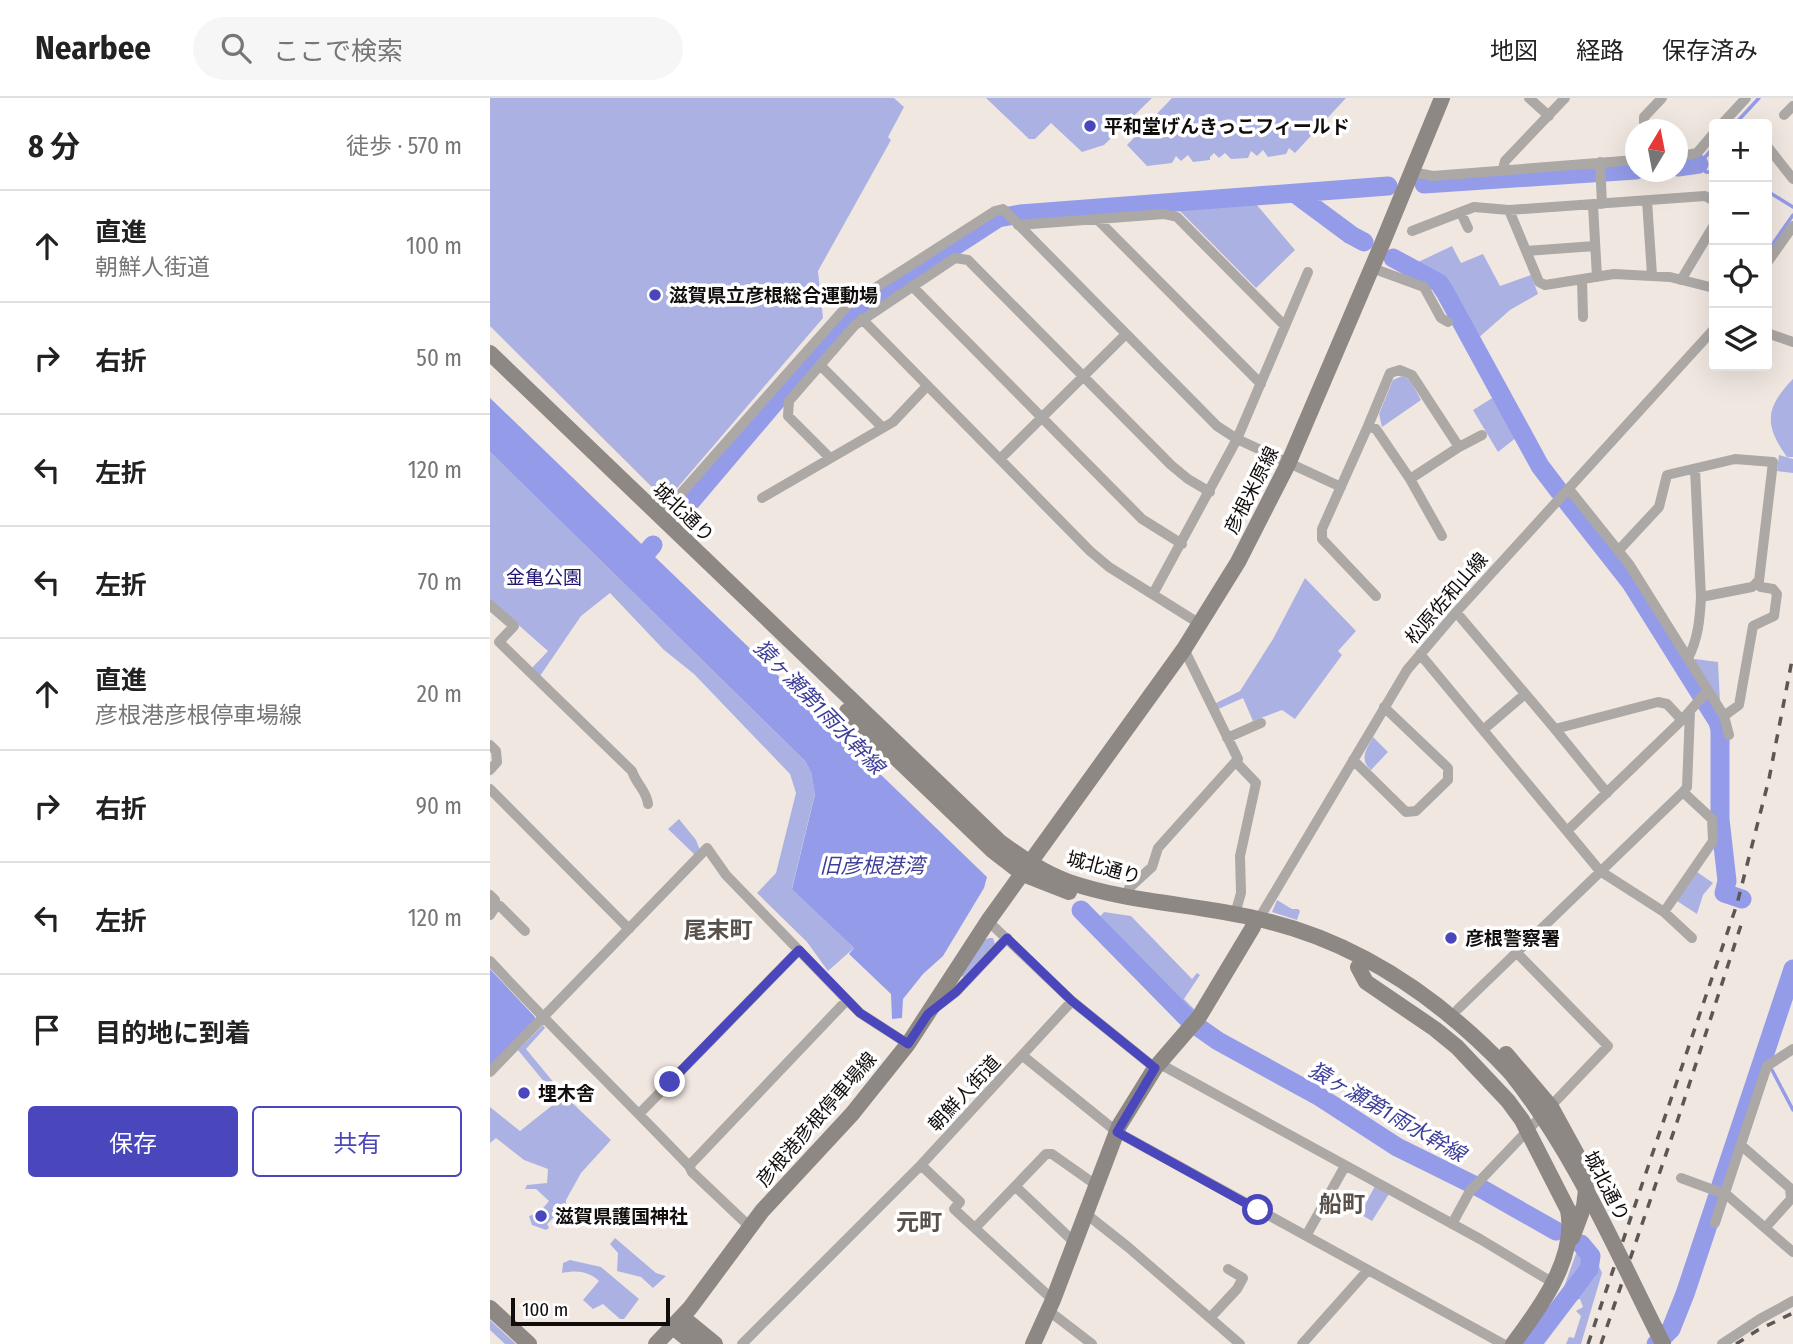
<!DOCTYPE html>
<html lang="ja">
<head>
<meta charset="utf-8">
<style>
	body { margin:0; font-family:"Fira Sans Condensed","Noto Sans JP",sans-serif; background:#f6f6f6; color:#222 }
	.controls { position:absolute; right:21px; top:21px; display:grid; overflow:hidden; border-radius:7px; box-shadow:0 7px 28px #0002 }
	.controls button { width:63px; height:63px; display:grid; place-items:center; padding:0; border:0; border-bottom:2px solid #e0e0e0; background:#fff; color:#222; font:35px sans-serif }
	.compass { position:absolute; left:1135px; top:21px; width:63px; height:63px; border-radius:50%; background:#fff; box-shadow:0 7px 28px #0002; rotate:10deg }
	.scale { position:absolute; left:21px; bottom:18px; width:159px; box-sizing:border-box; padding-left:7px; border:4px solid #110d0c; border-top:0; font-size:19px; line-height:24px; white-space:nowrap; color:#110d0c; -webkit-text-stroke:5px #fff; paint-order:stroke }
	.stop { position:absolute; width:21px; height:21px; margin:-16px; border:5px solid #4a46bc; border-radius:50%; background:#fff }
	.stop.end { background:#4a46bc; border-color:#fff; box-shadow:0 2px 7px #0008 }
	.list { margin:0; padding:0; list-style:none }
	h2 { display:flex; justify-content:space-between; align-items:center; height:91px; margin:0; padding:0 28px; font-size:30px }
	h2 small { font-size:23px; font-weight:400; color:#767676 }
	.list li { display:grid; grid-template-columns:46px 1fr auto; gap:21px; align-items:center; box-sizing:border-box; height:112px; padding:0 28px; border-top:2px solid #e0e0e0 }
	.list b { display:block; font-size:26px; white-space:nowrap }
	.list p { margin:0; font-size:23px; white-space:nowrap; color:#767676 }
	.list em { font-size:23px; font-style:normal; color:#767676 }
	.actions { display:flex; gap:14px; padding:21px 28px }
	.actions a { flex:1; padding:16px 0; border:2px solid #4a46bc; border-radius:7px; text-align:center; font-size:24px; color:#4a46bc }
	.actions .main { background:#4a46bc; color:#fff }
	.icon { flex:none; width:38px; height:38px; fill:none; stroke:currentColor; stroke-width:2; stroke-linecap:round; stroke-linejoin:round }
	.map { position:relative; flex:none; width:1303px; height:1246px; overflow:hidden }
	header { display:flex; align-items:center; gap:42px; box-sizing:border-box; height:98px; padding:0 35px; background:#fff; border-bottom:2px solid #e0e0e0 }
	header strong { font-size:33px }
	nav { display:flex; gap:38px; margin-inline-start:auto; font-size:24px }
	.search { width:490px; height:63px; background:#f6f6f6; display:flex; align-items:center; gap:18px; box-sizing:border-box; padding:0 24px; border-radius:38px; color:#767676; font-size:26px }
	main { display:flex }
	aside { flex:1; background:#fff }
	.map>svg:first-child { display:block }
</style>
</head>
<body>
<header>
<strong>Nearbee</strong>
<div class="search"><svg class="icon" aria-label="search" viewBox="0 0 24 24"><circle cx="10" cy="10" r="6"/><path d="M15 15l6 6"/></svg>ここで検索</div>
<nav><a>地図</a><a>経路</a><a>保存済み</a></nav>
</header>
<main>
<aside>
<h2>8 分<small>徒歩 · 570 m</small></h2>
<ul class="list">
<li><svg class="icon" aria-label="ahead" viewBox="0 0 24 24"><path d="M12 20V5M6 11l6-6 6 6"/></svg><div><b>直進</b><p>朝鮮人街道</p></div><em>100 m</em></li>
<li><svg class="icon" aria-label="right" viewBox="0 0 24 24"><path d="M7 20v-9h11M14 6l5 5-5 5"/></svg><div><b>右折</b></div><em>50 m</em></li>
<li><svg class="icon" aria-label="left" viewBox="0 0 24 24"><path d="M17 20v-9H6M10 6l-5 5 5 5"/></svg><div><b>左折</b></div><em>120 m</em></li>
<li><svg class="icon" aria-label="left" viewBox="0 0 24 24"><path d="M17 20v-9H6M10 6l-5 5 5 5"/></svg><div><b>左折</b></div><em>70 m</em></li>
<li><svg class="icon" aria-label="ahead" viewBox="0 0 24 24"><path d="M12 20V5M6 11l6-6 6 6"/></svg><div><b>直進</b><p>彦根港彦根停車場線</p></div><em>20 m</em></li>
<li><svg class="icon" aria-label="right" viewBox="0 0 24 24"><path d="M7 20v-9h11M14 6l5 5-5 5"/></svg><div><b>右折</b></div><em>90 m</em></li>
<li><svg class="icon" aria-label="left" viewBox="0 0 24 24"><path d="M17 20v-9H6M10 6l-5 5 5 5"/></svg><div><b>左折</b></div><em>120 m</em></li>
<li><svg class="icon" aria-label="arrive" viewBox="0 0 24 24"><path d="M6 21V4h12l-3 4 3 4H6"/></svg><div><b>目的地に到着</b></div></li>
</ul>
<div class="actions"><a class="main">保存</a><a>共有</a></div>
</aside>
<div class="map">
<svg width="1303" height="1246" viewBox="0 0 1303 1246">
	<rect width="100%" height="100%" fill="#f1e7e1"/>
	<path fill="#abb2e3" d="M0,0H404L414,9L398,39L401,42L328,173L333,220L176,403L0,228Z
		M496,0H662L614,47L592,54L561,25L545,41H539Z
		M682,0H856L805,55L799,50L796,56L778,59L773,52L767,58L761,53L758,60L741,61L735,55L729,60L724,55L720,59V62L703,64L698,57L691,63L686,58L682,65L657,68L637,47Z
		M766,106L805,152L766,190L687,110Z
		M962,148L971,165L993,156L1010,188L1041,177L1048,196L1020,212L986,242L956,186L949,181L922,167Z
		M912,278L920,282L931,302L892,329L889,316L903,282Z
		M1303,281V359H1297C1274,327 1275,310 1303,281Z
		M1004,299L1027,339L1008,354L983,312Z
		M0,354L315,663L321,674L325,695L302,790L364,850L338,873L317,844L267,795L286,775L306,695L300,676L204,576L174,552L120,495L91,518L50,578L41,571L58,553L0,502Z
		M1289,357L1303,361V375L1287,373Z
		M815,480L866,533L848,553L852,557L805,621L792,612L763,623L753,600L726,612L724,606L750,593L783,541Z
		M1205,561L1228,564L1230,605L1205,566Z
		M883,639L898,654L881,672C869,661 876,652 883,639Z
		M189,721L206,742L210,752L205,757L178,731Z
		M1207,774L1223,785L1213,797L1207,816L1187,803Z
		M787,802L802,811H808L810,813L807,822L782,814Z
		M614,814L641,818L702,881L707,875L710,877L694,901L707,914L703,918L608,821Z
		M499,840H503L505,846L473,879L471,878L494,842Z
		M53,927L55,930L36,951L74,997L121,1042L91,1075L76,1102V1107L79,1112L73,1120L67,1116L57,1126L59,1130L56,1132L42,1127L39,1118L49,1115L59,1103L46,1091H35L37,1087L57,1085L58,1071L34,1062L6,1040L0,1045V1009L30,1033L69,1002L28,952Z
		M885,1088L899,1096L882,1123L870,1116Z
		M125,1140L166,1175L176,1178L163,1190L151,1179L127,1173L128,1155L120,1146Z
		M1087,1153L1092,1158L1095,1166L1070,1200Z
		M80,1162L111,1169L149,1201L134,1221H130L113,1206L103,1211L93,1202L109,1183C98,1173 87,1172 72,1175L73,1165Z
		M1109,1168L1112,1175L1091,1246H1076L1079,1239L1084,1240L1091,1218L1086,1213L1093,1209L1090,1201L1086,1202L1105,1179Z
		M0,1222L26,1246H15L0,1232Z"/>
	<path fill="#949cea" d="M0,300L497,779L494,790L453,858L433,876L413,901L412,920L402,921L401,896L359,856L364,850L302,791L325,696L321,674L315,663L0,354Z
		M0,871L45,919V924L0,970Z"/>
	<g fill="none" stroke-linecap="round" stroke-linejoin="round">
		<path stroke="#949cea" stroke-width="3.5" d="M1245,26L1269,0
			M1224,49L1209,66L1216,74H1224
			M1277,93L1303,109
			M1277,154L1303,117
			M1282,972L1303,1012"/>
		<path stroke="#949cea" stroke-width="19" d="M1188,69L1209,66
			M934,86L1146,72
			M807,97L861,137L874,144
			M903,160L949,185L955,194L1050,368L1069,393
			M1075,401L1141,485L1228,624L1230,632V721L1237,783L1234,795L1252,801
			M191,415L359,217L508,120L530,116L898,88
			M150,462L163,447
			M591,812L699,922
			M708,929L728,943L830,999L907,1049L992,1091L1066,1133
			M1231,1087L1303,871
			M1042,1246L1099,1171L1101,1158L1091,1146
			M1166,1246L1181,1231L1195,1196L1227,1100"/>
		<path stroke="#aca8a5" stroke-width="10" d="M1039,0L1059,18
			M1294,17L1303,8
			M1232,26L1256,0
			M1161,32L1154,24V19L1172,0
			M1277,48L1303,81
			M1188,59L1207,55L1224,35
			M1110,64L1112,106
			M1013,71L1015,63L1075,0
			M922,74L943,78L1146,62
			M1157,103L1162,177
			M1103,107L1107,179
			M1019,112L1049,184L1055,187L1124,176L1180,179L1224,190
			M971,115L978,130
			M607,121L771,286
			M528,127L674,116L687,119L795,228
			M922,133L984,109L1019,112L1215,98L1224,103
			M1036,153L1105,148
			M1277,165L1303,128
			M882,170L934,189L951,220L958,224
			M1092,181L1093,219
			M1191,182L1224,127
			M422,188L652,421L692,446
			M372,221L600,453L619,469L710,526
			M1277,235L1303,244
			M330,267L392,329
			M878,328L886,331L920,381L952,438
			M969,349L992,337
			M340,360L298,318L299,303L365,227L465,160L478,162L681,367L698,381L720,394
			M510,361L635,237
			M1079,391L1139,466L1234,618L1239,637
			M272,400L403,324L437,288
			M170,419L357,208L505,113L513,111L727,328L747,341L851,389
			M1128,453L1169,409L1177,377L1245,361L1283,364L1269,483L1262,489L1211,499
			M663,496L747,341L818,174
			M886,498L832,441V431L878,328L900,275L910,272L922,277L969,349L920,381
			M0,507L24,528L9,544L142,673C146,686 157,693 158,706
			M966,514L1065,631L1168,604L1177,606L1192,622
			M930,556L1110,773L1174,814L1202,840
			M1198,560C1208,542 1210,520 1211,499L1205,371
			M1234,618L1249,607L1263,528L1284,518L1287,496L1283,491L1271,489L1266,485
			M1065,631L1117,695
			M993,632L1034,597
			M737,640L771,625
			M0,647L6,653L7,664L0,672
			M863,662L916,714L926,713L958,682V670L894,609
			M0,691L139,831
			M1077,733L1192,622L1218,592
			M0,797L5,802L4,811L0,817
			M638,798L639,790L662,769L668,750L748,661L694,551
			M5,807L10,808L35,833
			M1174,814L1223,743L1222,721L1193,694L1197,689L1200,613
			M745,816L751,795L750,758L766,685L746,664
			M498,823L582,903L665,970
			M767,824L917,572L968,512L1224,231
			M0,863C65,933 133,999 199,1068L202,1074L261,1130
			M445,910L466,894L517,840
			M968,911L1193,694
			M533,958L627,1034L1013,1246
			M670,966L990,1141L1055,1180L1065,1183
			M0,974L217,750L236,777L357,902L370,915L418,946
			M149,1016L309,852
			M1252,1048L1300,1090L1301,1101L1275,1130
			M431,1067L470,1104L464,1111L563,1202
			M199,1068L357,902
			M1191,1080L1237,1097L1303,1154
			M526,1089L584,1144
			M595,1115L638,1149L750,1246
			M1225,1125L1277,968L1303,951
			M962,1126L980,1093L1118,948L1027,855
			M485,1130L556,1056H562L606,1087
			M816,1138L855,1068
			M559,1213L602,1246
			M720,1220L747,1191L753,1180L738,1171
			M252,1246L431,1067L582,903
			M812,1246L878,1172
			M1232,1246L1270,1221L1303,1203"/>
		<path stroke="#8e8884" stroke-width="16" d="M0,255L510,744C532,760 554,775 579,784C640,805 706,806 768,821C867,843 951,901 1020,974
			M357,613L503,753L533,776L579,794
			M868,869L876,884L945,931L967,949L1018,1003L1032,1022L1078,1112C1087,1160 1050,1210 1023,1246
			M1016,956L1061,1009L1095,1071L1097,1084L1094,1108L1082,1140
			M0,1210L39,1246
			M192,1219L225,1246
			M183,1229L204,1246
			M166,1246L200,1210L272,1113L362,1016L418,946L498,823L694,551L748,464L798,366L892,146L952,0
			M543,1246L563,1202L629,1028L665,970L709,919L763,829"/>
		<path stroke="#5d5754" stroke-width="3.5" stroke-dasharray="9 9" stroke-linecap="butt" d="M1098,1246L1247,806L1279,681L1303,557
			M1111,1246L1188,1021L1251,827
			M1246,1246L1268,1232L1303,1215"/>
		<path stroke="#8e8884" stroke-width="16" d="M1020,974C1085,1055 1126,1153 1173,1246"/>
	</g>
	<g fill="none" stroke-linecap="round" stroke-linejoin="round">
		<path stroke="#4a46bc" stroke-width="9" d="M180,984L309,852L370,915L418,946L438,916L466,894L517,840L582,903L665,970L627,1034L768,1112"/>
	</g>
	<g fill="#4a46bc" stroke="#fff" stroke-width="2.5">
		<circle cx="600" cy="28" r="7"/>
		<circle cx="165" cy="197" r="7"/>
		<circle cx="961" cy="840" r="7"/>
		<circle cx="34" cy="995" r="7"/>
		<circle cx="51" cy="1118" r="7"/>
	</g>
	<g text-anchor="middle" stroke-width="7" stroke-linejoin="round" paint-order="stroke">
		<g font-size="19" font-weight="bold" fill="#110d0c" stroke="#fff" text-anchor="start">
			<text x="614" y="35">平和堂げんきっこフィールド</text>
			<text x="179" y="204">滋賀県立彦根総合運動場</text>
			<text x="975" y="847">彦根警察署</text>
			<text x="48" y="1002">埋木舎</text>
			<text x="65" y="1125">滋賀県護国神社</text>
		</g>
		<g font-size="19" fill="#110d0c" stroke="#fff">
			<text transform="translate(761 392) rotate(-63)" y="7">彦根米原線</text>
			<text transform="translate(194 414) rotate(44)" y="7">城北通り</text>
			<text transform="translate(956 500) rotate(-49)" y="7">松原佐和山線</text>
			<text transform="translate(614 769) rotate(15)" y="7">城北通り</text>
			<text transform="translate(474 995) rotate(-47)" y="7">朝鮮人街道</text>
			<text transform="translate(326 1021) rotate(-49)" y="7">彦根港彦根停車場線</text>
			<text transform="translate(1117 1088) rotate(63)" y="7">城北通り</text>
		</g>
		<g font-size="19" fill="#21156f" stroke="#fff">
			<text x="54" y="486">金亀公園</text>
		</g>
		<g font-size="21" font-style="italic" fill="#3f3f99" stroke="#fff">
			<text transform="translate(329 609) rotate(46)" y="7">猿ヶ瀬第1雨水幹線</text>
			<text x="382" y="775">旧彦根港湾</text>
			<text transform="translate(897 1014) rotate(30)" y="7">猿ヶ瀬第1雨水幹線</text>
		</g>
		<g font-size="23" font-weight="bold" fill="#58504b" stroke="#fff">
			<text x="228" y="840">尾末町</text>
			<text x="852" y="1114">船町</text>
			<text x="429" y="1132">元町</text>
		</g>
	</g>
</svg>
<div class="controls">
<button>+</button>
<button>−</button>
<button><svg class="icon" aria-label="locate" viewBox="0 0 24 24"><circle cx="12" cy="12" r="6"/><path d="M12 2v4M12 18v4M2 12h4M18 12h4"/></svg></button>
<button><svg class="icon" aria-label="layers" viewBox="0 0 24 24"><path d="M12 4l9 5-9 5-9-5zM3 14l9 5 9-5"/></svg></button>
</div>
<svg class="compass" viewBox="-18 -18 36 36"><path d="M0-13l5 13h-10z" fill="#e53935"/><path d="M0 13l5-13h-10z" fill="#767676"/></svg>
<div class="scale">100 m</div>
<div class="stop" style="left:768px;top:1112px"></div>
<div class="stop end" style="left:180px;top:984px"></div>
</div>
</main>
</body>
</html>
